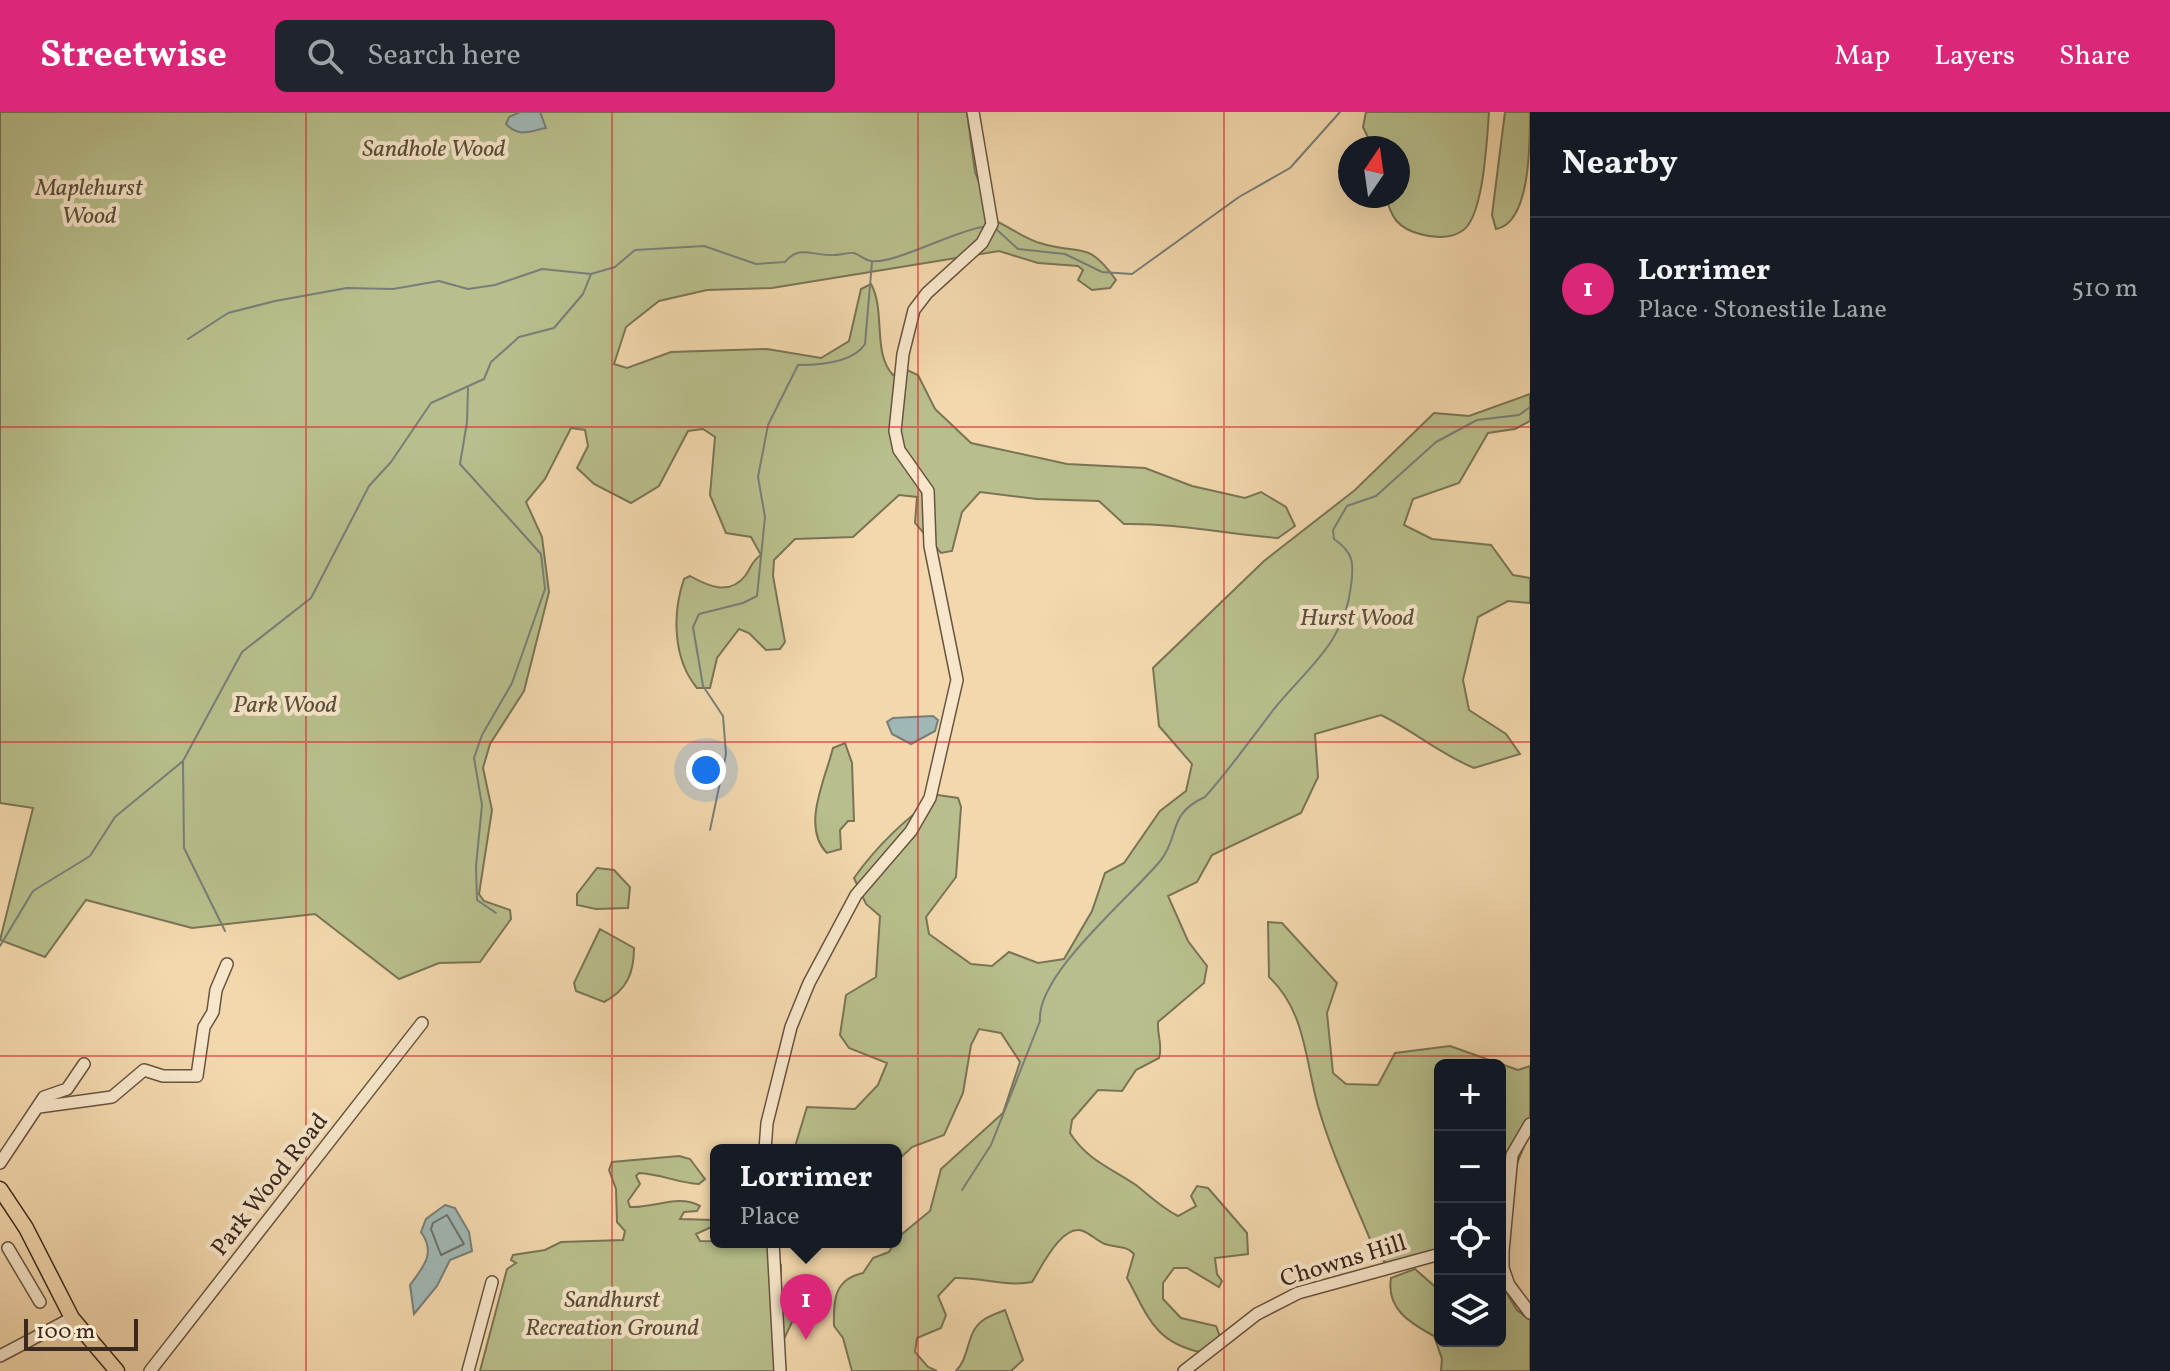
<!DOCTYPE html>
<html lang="en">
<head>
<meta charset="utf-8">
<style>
	body { margin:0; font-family:Vollkorn,serif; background:#20242c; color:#f1f3f6 }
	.controls { position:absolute; right:24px; bottom:24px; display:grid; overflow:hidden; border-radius:12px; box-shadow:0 8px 32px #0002 }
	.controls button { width:72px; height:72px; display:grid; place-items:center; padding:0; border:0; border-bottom:2px solid #363941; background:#171b24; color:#f1f3f6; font:40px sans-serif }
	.compass { position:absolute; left:1338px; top:24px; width:72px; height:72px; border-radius:50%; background:#171b24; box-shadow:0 8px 32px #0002; rotate:13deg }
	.scale { position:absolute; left:24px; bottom:20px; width:114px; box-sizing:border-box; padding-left:8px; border:4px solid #3b281f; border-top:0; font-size:22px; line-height:28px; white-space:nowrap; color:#3b281f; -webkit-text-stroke:6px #f7e6ca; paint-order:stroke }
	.you { position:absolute; left:706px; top:658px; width:28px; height:28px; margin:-20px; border:6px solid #fff; border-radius:50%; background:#1a73e8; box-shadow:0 0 0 12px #1a73e833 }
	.badge { display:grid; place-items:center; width:52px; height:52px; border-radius:50%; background:#db2777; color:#fff; font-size:26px; font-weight:700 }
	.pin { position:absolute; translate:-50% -66px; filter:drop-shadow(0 2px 4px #0008) }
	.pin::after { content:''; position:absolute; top:42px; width:28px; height:24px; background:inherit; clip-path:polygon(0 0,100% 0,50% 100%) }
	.popup { position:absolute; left:710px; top:1032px; width:192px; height:104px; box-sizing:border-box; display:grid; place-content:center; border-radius:12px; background:#171b24; filter:drop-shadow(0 2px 6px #0005); font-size:26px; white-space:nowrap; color:#9ea1a6 }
	.popup b { font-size:30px; color:#f1f3f6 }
	.popup::after { content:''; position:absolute; left:50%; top:100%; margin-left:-16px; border:16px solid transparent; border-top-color:#171b24 }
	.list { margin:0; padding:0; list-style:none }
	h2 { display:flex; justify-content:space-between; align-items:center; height:104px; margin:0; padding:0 32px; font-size:34px }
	h2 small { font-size:26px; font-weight:400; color:#9ea1a6 }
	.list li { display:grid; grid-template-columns:52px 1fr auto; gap:24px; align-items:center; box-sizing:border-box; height:144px; padding:0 32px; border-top:2px solid #363941 }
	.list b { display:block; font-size:30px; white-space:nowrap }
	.list p { margin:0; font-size:26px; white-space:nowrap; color:#9ea1a6 }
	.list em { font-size:26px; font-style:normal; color:#9ea1a6 }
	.icon { flex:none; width:44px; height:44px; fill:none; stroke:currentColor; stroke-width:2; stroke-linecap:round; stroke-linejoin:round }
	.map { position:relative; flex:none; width:1530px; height:1259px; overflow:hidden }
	header { display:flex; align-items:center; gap:48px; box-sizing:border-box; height:112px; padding:0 40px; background:#db2777; color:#fff }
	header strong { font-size:38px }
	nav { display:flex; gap:44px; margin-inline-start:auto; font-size:28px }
	.search { width:560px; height:72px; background:#20242c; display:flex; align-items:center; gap:20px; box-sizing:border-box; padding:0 28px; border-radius:12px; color:#9ea1a6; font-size:30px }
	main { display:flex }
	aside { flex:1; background:#171b24 }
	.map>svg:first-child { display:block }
</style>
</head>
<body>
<header>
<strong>Streetwise</strong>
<div class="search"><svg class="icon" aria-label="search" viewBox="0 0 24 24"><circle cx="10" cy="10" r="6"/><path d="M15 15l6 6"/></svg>Search here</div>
<nav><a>Map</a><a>Layers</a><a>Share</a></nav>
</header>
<main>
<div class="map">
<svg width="1530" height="1259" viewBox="0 0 1530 1259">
	<rect width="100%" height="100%" fill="#f3d8ad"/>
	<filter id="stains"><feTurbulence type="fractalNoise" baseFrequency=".0025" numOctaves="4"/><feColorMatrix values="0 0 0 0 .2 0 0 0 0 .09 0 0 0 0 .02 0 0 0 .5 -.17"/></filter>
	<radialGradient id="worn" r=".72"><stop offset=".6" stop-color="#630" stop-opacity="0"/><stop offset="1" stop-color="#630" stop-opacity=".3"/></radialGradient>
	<path fill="#b8bf8c" stroke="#7a7456" stroke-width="2" d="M0,0H967L975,60L988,93V106C1007,112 1022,126 1040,131C1080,144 1086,126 1116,168L1110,176L1092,178L1078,168L1083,158L1078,154L1038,151L999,139L772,176L707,178L659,189L626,215L614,252L627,256L671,240L767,237L821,246L849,229L861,177L871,172C886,199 872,241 893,263L907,258L918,263L935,297L971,331L1067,352L1145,356L1192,374L1245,386L1261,380L1286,395L1295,414L1278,426C1227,422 1176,411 1124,412L1099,389L1037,387L980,380L962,400L952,439L941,441L915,411L917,385L899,383L853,425L795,427L774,448L773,464L785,530L780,537L766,538L749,521L739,517L717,546L710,576H697C673,547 672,502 684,467L690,464C708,474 729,484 745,464C751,456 752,448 761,443L751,425L726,421L710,383L715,325L703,317L688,319L659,374L631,391L594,372L577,356L588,334L585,318L571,316L545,367L526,390L542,425L549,480L524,579L490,632L483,656L492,698L479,782L484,789L510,798L511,807L480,850L439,851L399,867L315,802L192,816L86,788L45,845L0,828L33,696L0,691Z
		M1366,0H1489C1487,25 1484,106 1462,119C1450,127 1433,126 1420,122C1398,116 1391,106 1386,84H1398V36H1373L1363,15Z
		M1505,0H1530C1530,35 1530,111 1496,117L1492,103Z
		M1530,282V309L1515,317L1488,321L1459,371L1413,387L1404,413L1432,427L1491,433L1513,463L1530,466V491L1508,489L1478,505L1463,568L1469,598L1506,622L1520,642L1474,656C1440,642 1414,619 1381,603L1315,622L1318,665L1301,701L1212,743L1197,770L1168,784L1188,829L1207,854L1204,871L1158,910C1157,924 1163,933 1159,946L1136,958L1122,979L1098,978L1072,1008L1070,1021C1087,1048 1111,1056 1136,1073C1150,1084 1162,1096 1178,1104L1196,1094L1191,1084L1197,1074L1208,1076L1247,1121L1248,1142L1215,1146L1217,1162L1222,1169L1219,1175L1187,1156H1174L1163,1171V1187L1181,1206L1216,1214L1221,1227L1200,1240C1154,1230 1148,1204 1127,1166L1134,1142C1126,1133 1116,1136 1105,1132C1097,1129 1091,1122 1083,1119C1062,1111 1041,1156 1032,1170C1008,1175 980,1165 955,1166L938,1184L946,1203L941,1216L917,1226L915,1240L928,1255L937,1259H852L843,1226L834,1214C833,1187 835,1167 863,1161L873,1146L889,1140L896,1127L930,1099L941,1057L1003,1001L1020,950L1001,921L979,917L971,933L963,981L944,1023L912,1035L897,1049L896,1038H794L807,995L855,997L878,973L887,951L849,936L840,923L846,883L876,865L880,804L866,792L854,766C878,732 905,708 938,683L958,686L961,695L956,765L926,805L929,822L971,852L992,854L1009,840L1038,851L1064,847L1092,799L1105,761L1124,751L1160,699L1186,679L1192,652L1159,614L1153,556L1264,449L1355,378L1434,301L1469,304Z
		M845,631L852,651L854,709H848L840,718L841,737L827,741C801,715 825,668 833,636Z
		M597,756L614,758L630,775L628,796L596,797L577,793V782Z
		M1268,810L1282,811L1337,871L1327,901L1333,961L1346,972L1378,973L1395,941L1450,934L1518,958L1530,954V1020L1513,1061L1500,1117V953H1440V1137L1388,1153L1376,1142C1357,1094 1332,1044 1318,994C1305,948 1306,900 1269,865Z
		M600,817L634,836C634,861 627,878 604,890L576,879L574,871Z
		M679,1044L690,1047L705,1067L699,1072C678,1071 661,1062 639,1061L636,1064L640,1072L628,1089L630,1095C655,1096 678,1082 700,1094L697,1099L684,1100L680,1107L714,1108L716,1113L696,1122L700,1129L766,1130L781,1153V1193L791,1200L793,1208L783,1229V1259H480L507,1157L516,1151L511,1148L513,1143L545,1138L561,1130L623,1128L625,1119L617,1110L616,1077L609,1058L612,1050Z
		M1415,1157L1440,1179V1229H1500V1170L1517,1198L1530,1208V1259H1441L1442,1247L1434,1224C1410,1211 1386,1197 1391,1166Z
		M1005,1198L1023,1248L1011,1259H956C970,1245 966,1221 982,1209C988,1204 998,1201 1005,1198Z"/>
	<path fill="#a0b8b5" stroke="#787e79" stroke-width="2" d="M520,0H540L546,16C529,19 519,26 506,12L509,5Z
		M933,604L938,608L935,619L911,632L892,622L887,610L893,606Z
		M445,1093L455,1096L469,1120L472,1139L450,1148L437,1174L414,1202L410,1173C424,1154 436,1141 421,1120L426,1107Z"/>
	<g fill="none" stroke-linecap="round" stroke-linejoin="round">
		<path stroke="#6e706a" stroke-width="2" d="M447,1103L464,1132L441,1143L431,1117L433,1111Z"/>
		<path stroke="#787e79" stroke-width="2" d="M996,117L1018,137L1065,142L1102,160L1132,162L1239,85L1290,56L1340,0
			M188,227L228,201L275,189L347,176L393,177L439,169L468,177L495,173L542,157L591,162L615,155L635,138L704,134L756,152L785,150C799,133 811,143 830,143C838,144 847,140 854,141C860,143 865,148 871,149C893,153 959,117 983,115
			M468,276L467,310L460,352L541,442L545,477L512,571L482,623L474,646L482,693L476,754L477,788L496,801
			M183,650L184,736L225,819
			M710,718L726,642L723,604L703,574L693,515L699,502L743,491L757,484L765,405L758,365L768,313L798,253C819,253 853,251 865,232L872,150
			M0,834L33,779L90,744L115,705L183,649L242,540L311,486L369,374L391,350L431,291L484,267L491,250L519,225L554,216L583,182L591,162
			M962,1078L991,1033L1040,909C1036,862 1132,784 1161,748C1180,724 1167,702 1205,685C1230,657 1251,627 1274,597C1308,555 1344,532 1351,474C1354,451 1354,441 1334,427L1333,418L1347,394L1376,384L1436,330L1477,308L1519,303L1530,295"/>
		<defs>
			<path id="minor" d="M39,995L112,985L144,958L163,964H197L204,915L213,900L216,878L227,852
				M1530,1012L1512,1043L1503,1139V1156L1509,1173L1530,1201
				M765,1038L767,1011L791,915L809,871L856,783L911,719L930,686L957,568L930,434L928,379L899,338L895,319L903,242L914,198L927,181L982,131L992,112L973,0
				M0,1051L44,985L67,977L84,952
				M773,1130L780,1259
				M8,1136L40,1190
				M0,1244L72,1206
				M150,1259L422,911
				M468,1259L492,1170
				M1184,1259L1257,1202L1298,1181L1440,1142"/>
			<path id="major" d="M0,1077L26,1116L72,1206L117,1259"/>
		</defs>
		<use href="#minor" stroke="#695442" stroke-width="14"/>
		<use href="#major" stroke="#3b281f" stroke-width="17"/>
		<use href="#minor" stroke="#f7e6ca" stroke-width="11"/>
		<use href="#major" stroke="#f3d8ad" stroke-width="14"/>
	</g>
	<path fill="none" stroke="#d62828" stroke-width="2" stroke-opacity="0.55" d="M306,0V1259M612,0V1259M918,0V1259M1224,0V1259M0,315H1530M0,630H1530M0,944H1530"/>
	<g text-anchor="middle" stroke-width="8" stroke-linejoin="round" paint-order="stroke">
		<g font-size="24" font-style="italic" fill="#5a4e3a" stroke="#f7e6ca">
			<text x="434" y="44">Sandhole Wood</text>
			<text x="89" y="83">Maplehurst<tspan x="89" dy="28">Wood</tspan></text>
			<text x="1357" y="513">Hurst Wood</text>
			<text x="285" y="600">Park Wood</text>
			<text x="612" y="1195">Sandhurst<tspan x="612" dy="28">Recreation Ground</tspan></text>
		</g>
		<g font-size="24" fill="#3b281f" stroke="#f7e6ca">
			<text transform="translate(269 1072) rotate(-52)" y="8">Park Wood Road</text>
			<text transform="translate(1343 1148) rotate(-17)" y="8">Chowns Hill</text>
		</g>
	</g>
	<rect width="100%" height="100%" filter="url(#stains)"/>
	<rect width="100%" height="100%" fill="url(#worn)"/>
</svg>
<div class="controls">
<button>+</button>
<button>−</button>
<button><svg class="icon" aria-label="locate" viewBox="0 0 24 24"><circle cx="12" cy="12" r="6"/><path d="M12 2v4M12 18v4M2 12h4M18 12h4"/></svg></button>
<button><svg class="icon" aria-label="layers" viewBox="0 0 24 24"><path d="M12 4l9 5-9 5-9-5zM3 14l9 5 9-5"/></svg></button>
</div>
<svg class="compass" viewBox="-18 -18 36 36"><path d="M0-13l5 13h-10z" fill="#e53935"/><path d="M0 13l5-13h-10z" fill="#9ea1a6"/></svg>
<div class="scale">100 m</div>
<div class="you"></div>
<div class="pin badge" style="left:806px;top:1228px">1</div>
<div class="popup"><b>Lorrimer</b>Place</div>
</div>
<aside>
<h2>Nearby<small></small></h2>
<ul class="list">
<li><span class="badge">1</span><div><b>Lorrimer</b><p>Place · Stonestile Lane</p></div><em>510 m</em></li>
</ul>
</aside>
</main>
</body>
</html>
